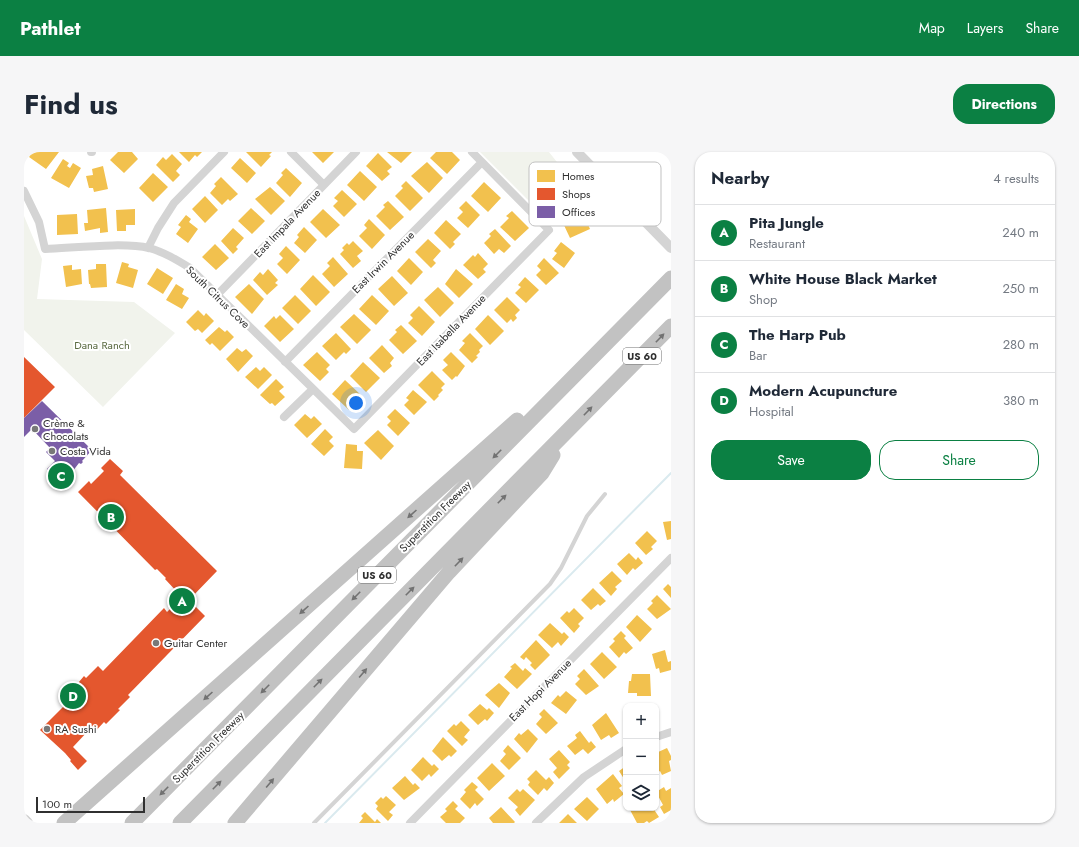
<!DOCTYPE html>
<html lang="en">
<head>
<meta charset="utf-8">
<style>
	body { margin:0; font-family:Jost,sans-serif; background:#f6f6f7; color:#1f2937 }
	.controls { position:absolute; right:12px; bottom:12px; display:grid; overflow:hidden; border-radius:8px; box-shadow:0 1px 3px #0004 }
	.controls button { width:36px; height:36px; display:grid; place-items:center; padding:0; border:0; border-bottom:1px solid #e0e1e3; background:#fff; color:#1f2937; font:20px sans-serif }
	.scale { position:absolute; left:12px; bottom:10px; width:109px; box-sizing:border-box; padding-left:4px; border:2px solid #303030; border-top:0; font-size:11px; line-height:14px; white-space:nowrap; color:#303030; -webkit-text-stroke:3px #fff; paint-order:stroke }
	.you { position:absolute; left:332px; top:251px; width:14px; height:14px; margin:-10px; border:3px solid #fff; border-radius:50%; background:#1a73e8; box-shadow:0 0 0 6px #1a73e833 }
	.badge { display:grid; place-items:center; width:26px; height:26px; border-radius:50%; background:#0b8043; color:#fff; font-size:13px; font-weight:700 }
	.pin { position:absolute; translate:-50% -50%; border:2px solid #fff; box-shadow:0 1px 4px #0006 }
	.list { margin:0; padding:0; list-style:none }
	h2 { display:flex; justify-content:space-between; align-items:center; height:52px; margin:0; padding:0 16px; font-size:17px }
	h2 small { font-size:13px; font-weight:400; color:#747a83 }
	.list li { display:grid; grid-template-columns:26px 1fr auto; gap:12px; align-items:center; box-sizing:border-box; height:56px; padding:0 16px; border-top:1px solid #e0e1e3 }
	.list b { display:block; font-size:15px; white-space:nowrap }
	.list p { margin:0; font-size:13px; white-space:nowrap; color:#747a83 }
	.list em { font-size:13px; font-style:normal; color:#747a83 }
	.actions { display:flex; gap:8px; padding:12px 16px }
	.actions a { flex:1; padding:9px 0; border:1px solid #0b8043; border-radius:16px; text-align:center; font-size:14px; color:#0b8043 }
	.actions .main { background:#0b8043; color:#fff }
	.icon { flex:none; width:22px; height:22px; fill:none; stroke:currentColor; stroke-width:2; stroke-linecap:round; stroke-linejoin:round }
	.map { position:relative; flex:none; width:647px; height:671px; overflow:hidden; border-radius:16px }
	header { display:flex; align-items:center; gap:24px; box-sizing:border-box; height:56px; padding:0 20px; background:#0b8043; color:#fff }
	header strong { font-size:19px }
	nav { display:flex; gap:22px; margin-inline-start:auto; font-size:14px }
	.intro { display:flex; align-items:center; justify-content:space-between; box-sizing:border-box; height:96px; padding:0 24px }
	h1 { margin:0; font-size:28px }
	.button { padding:10px 18px; border-radius:16px; background:#0b8043; color:#fff; font-size:14px; font-weight:700 }
	main { display:flex; gap:24px; padding:0 24px }
	aside { flex:1; background:#fff; border-radius:16px; box-shadow:0 1px 3px #0004 }
	.map>svg:first-child { display:block }
</style>
</head>
<body>
<header>
<strong>Pathlet</strong>
<nav><a>Map</a><a>Layers</a><a>Share</a></nav>
</header>
<div class="intro"><h1>Find us</h1><a class="button">Directions</a></div>
<main>
<div class="map">
<svg width="647" height="671" viewBox="0 0 647 671">
	<rect width="100%" height="100%" fill="#fff"/>
	<path fill="#f1f3ec" d="M456,0H525L544,24L512,56Z
		M0,64L18,107L13,147L110,150L151,181L79,255L0,178Z"/>
	<path fill="#f2c14e" d="M8,0H35L22,17L5,5Z
		M94,0H108L114,7L100,21L86,8Z
		M155,0H178L173,5L171,3L165,10Z
		M222,0H248L245,3L247,4L237,15Z
		M288,0H310L299,11Z
		M363,0H388L377,11Z
		M412,0H428L436,8L423,22L406,6Z
		M354,1L368,15L363,19L366,22L358,29L342,14Z
		M148,2L158,12L152,19L156,23L149,30L132,13L139,5L142,8Z
		M216,6L232,21L223,31L207,16Z
		M39,7L45,11L43,14L46,16L49,11L57,16L45,36L27,26Z
		M403,10L419,26L405,41L387,24Z
		M79,14L84,37L70,40L69,36H65L62,24L69,23L68,17Z
		M262,16L278,31L266,45L252,31L259,23L257,21Z
		M336,19L353,35L340,49L323,33Z
		M129,21L144,35L129,50L115,36Z
		M197,25L214,42L206,49L204,47L198,53L186,41L192,34L190,32Z
		M382,29L399,46L386,59L371,44L379,36L377,34Z
		M460,30L477,46L464,60L447,44Z
		M246,35L261,49L247,63L231,47Z
		M318,38L333,52L320,65L309,54L314,49L310,46Z
		M181,44L194,58L181,71L168,57Z
		M364,49L380,65L366,78L352,64L361,55L359,53Z
		M442,49L456,63L444,76L433,66L439,60L435,56Z
		M82,56L84,80L76,81V76L61,79L60,71H64L63,58Z
		M227,56L241,69L228,82L214,69Z
		M111,57V73H102V79H93L92,58Z
		M299,57L316,73L302,86L286,70Z
		M488,59L505,76L491,89L476,75L485,66L482,64Z
		M558,59L566,77L546,86L538,69Z
		M53,62L54,82L33,83V63Z
		M162,63L167,67L165,70L174,77L164,91L152,82L157,75L154,73Z
		M345,67L361,83L348,97L335,84L343,76L340,73Z
		M422,68L437,82L429,90L431,92L426,97L410,81Z
		M280,75L293,88L281,101L270,91L275,85L273,83Z
		M209,76L220,86L212,95L214,97L209,102L197,89Z
		M471,77L487,94L480,101L475,97L470,102L460,91L467,84L465,82Z
		M404,87L417,99L409,108L412,111L407,116L391,100Z
		M329,89L339,99L333,104L337,109L329,116L316,102L320,98L318,96L323,91L325,93Z
		M537,90L551,101L540,116L528,107L533,101L530,99Z
		M191,92L205,106L192,118L178,105Z
		M262,94L276,108L263,122L253,112L259,106L255,102Z
		M454,101L464,112L459,117L462,120L454,127L439,113L449,103L451,105Z
		M309,105L324,122L310,135L298,122L306,114L303,111Z
		M385,106L399,120L387,133L373,119Z
		M520,106L535,121L522,133L512,123L517,118L513,114Z
		M98,110L105,112L104,115L114,118L109,136L92,131Z
		M72,112H82L83,135L67,136L66,132H65L64,118L72,117Z
		M48,113V118L57,117L58,132L42,135L39,114Z
		M133,116L149,126L139,142L123,132Z
		M244,117L254,128L251,131L254,133L243,143L229,128L236,120L239,123Z
		M432,117L449,132L435,146L421,132Z
		M289,123L306,140L292,154L276,137Z
		M368,124L384,141L370,154L354,137Z
		M501,125L515,138L502,151L491,141L497,135L494,133Z
		M152,132L160,137L158,142L165,146L158,157L142,148Z
		M225,132L240,147L228,162L211,145Z
		M414,135L430,151L416,165L400,148Z
		M271,143L287,159L274,172L258,156Z
		M348,143L365,159L352,173L335,157Z
		M483,145L496,158L491,163L493,166L489,170L487,167L483,171L470,158Z
		M395,154L411,170L398,184L384,171L389,166L386,163Z
		M174,158L180,164L182,161L190,169L178,181L174,177L171,179L162,170Z
		M330,162L347,178L333,192L316,175Z
		M256,163L270,177L256,190L240,174L250,164L252,167Z
		M464,163L480,179L466,193L451,177Z
		M377,173L393,189L379,202L365,188L373,180L371,178Z
		M195,175L201,180L203,178L210,185L196,199L188,191L186,193L181,188Z
		M312,181L327,197L322,202L320,200L312,208L298,194Z
		M446,181L459,194L455,198L456,200L452,204L454,205L448,211L435,198L441,191L438,189Z
		M358,193L370,206L366,211L368,214L360,221L345,206Z
		M213,196L218,200L222,197L229,204L214,220L202,207Z
		M293,200L306,213L302,217L305,220L296,229L279,213Z
		M427,200L441,214L433,225L432,224L428,228L418,218L424,213L419,208Z
		M339,210L356,226L342,240L326,224Z
		M232,215L236,219L240,215L248,223L234,237L221,225Z
		M408,219L421,232L417,236L419,238L414,243L415,244L410,249L394,233Z
		M252,227L260,235L255,239L261,245L251,254L248,251L246,252L236,243Z
		M321,228L338,244L325,258L308,242Z
		M389,238L403,250L390,263L380,253L385,248L382,246Z
		M371,257L386,271L374,284L363,273L367,269L363,265Z
		M281,262L287,267L290,264L298,272L283,286L270,273Z
		M301,277L309,285L305,289L310,294L300,304L287,292Z
		M354,278L370,294L357,308L340,291Z
		M322,292L333,293V299H339L338,317L320,316Z
		M647,369V387L643,388L639,370Z
		M623,379L633,389L627,395L629,397L622,403L611,391Z
		M605,401L612,408L614,405L619,411L611,418L609,416L603,423L593,412Z
		M588,419L598,429L591,435L593,437L587,444L575,431Z
		M644,432L647,435V446L639,437Z
		M569,436L582,449L576,454L574,452L567,458L557,448Z
		M633,443L647,457L633,467L623,457L629,451L627,449Z
		M550,456L560,466L554,472L556,474L550,481L536,466L543,459L545,461Z
		M613,463L628,477L616,490L602,475Z
		M526,471L538,482L540,480L545,485L537,494L534,490L528,496L514,483Z
		M597,479L602,484L600,486L609,496L602,502L600,500L595,506L585,495L591,489L589,487Z
		M512,488L526,503L511,518L506,513L508,511L502,505L500,508L496,505Z
		M641,498L644,510L647,509V518L636,521L635,516L632,517L628,502Z
		M578,500L593,515L580,527L566,512Z
		M491,511L499,519L501,516L508,522L493,537L480,525L488,516L486,515Z
		M560,517L575,534L562,543L551,532L556,527L553,524Z
		M608,522H626L627,544H613V541H604L605,529H607Z
		M475,531L486,541L475,556L461,543Z
		M542,539L553,548L542,562L527,551L534,543L536,545Z
		M456,552L463,558L465,556L470,561L463,569L461,567L454,573L444,563Z
		M520,557L534,571L522,582L512,572L518,565L515,562Z
		M582,561L595,581L587,586L585,583L577,588L568,573Z
		M437,569L446,578L440,585L444,588L438,594L423,579L430,572L432,574Z
		M504,577L514,587L503,601L490,587L495,581L497,583Z
		M556,579L565,591L567,589L572,595L564,602L559,597L551,603L543,594L553,586L551,583Z
		M419,585L433,599L427,605L425,603L418,609L408,599Z
		M484,593L497,606L485,618L476,609L482,602L479,599Z
		M643,596L647,604V608L645,609L647,619L638,623L636,619L632,621V601Z
		M535,598L546,610L543,613L546,616L535,627L529,620L533,616L525,607Z
		M399,605L408,614L410,612L415,617L407,625L405,622L398,629L387,618Z
		M468,611L481,624L465,639L453,626Z
		M602,614V630L595,619Z
		M512,618L522,628L525,625L530,631L523,639L520,636L514,643L504,633L506,630L503,627Z
		M589,622L598,634L595,636L600,642L590,650L589,647L583,652L572,637Z
		M381,624L389,633L391,631L396,636L380,648L368,636Z
		M448,630L454,635L451,638L460,647L453,654L451,651L446,657L436,647L442,640L440,638Z
		M640,635L642,639L647,636V658L640,662L636,655L639,653L632,640Z
		M493,637L496,640L499,637L511,648L496,664L491,658L494,655L484,646Z
		M362,644L372,653L365,660L369,663L364,669L352,657L354,654L351,651L357,645L359,647Z
		M563,645L575,657L563,669L550,657Z
		M429,649L434,654L431,657L441,666L436,671H422L416,665L423,659L421,657Z
		M477,655L491,670L490,671H469L465,666Z
		M605,656H626L627,658L629,656L635,665L625,671L623,669L620,671H613Z
		M341,660L351,670L353,667L357,671H335L339,666L337,664Z
		M544,662L553,671H535Z"/>
	<path fill="#e4572e" d="M0,205L31,235L0,266Z
		M86,307L99,319L96,323L193,419L165,448L181,464L104,543L106,545L94,557L96,558L82,572L80,570L68,583L64,579L49,595L63,609L54,618L46,609L47,608L41,601L16,578L41,553L38,550L60,524L62,526L74,514L79,519L140,456L143,460L160,443L156,439L154,441L141,427L142,426L133,417L131,418L54,340L65,329L67,332L80,319L77,316Z"/>
	<path fill="#7b5ea7" d="M18,249L68,298L58,309L59,310L57,312L55,311L45,324L44,322L37,330L23,317L31,309L22,300L26,296L8,277L0,285V266Z"/>
	<g fill="none" stroke-linecap="round" stroke-linejoin="round">
		<path stroke="#daeaef" stroke-width="2" d="M301,671L647,321"/>
		<path stroke="#d4d4d4" stroke-width="4" d="M290,671L526,432L537,416L563,364L581,342"/>
		<path stroke="#d4d4d4" stroke-width="8" d="M67,0H68
			M267,0L300,33
			M0,39L15,70L21,97C49,96 100,90 125,96C140,100 153,108 166,116L330,277L525,78L448,0
			M124,96L134,76L150,51L200,0
			M194,142L332,0
			M261,210L458,10
			M260,265L289,237
			M632,585L647,580
			M386,671L647,406
			M512,671L560,625L602,597"/>
		<path stroke="#d4d4d4" stroke-width="10" d="M553,0L647,96"/>
		<path stroke="#cecece" stroke-width="12" d="M0,668L3,671"/>
		<path stroke="#c2c2c2" stroke-width="15" d="M40,671L493,268
			M108,671L647,126
			M156,671L647,174
			M211,671L425,420L518,321L529,303"/>
	</g>
	<defs><path id="oneway-solid" d="M-6-.8H1V-3.2L6.5 0L1 3.2V.8H-6Z"/></defs>
	<g fill="#727272">
		<use href="#oneway-solid" transform="translate(636 186) rotate(-46)"/>
		<use href="#oneway-solid" transform="translate(564 259) rotate(-46)"/>
		<use href="#oneway-solid" transform="translate(473 302) rotate(135)"/>
		<use href="#oneway-solid" transform="translate(478 347) rotate(-45)"/>
		<use href="#oneway-solid" transform="translate(388 362) rotate(138)"/>
		<use href="#oneway-solid" transform="translate(435 410) rotate(-46)"/>
		<use href="#oneway-solid" transform="translate(386 439) rotate(-45)"/>
		<use href="#oneway-solid" transform="translate(332 444) rotate(135)"/>
		<use href="#oneway-solid" transform="translate(280 458) rotate(138)"/>
		<use href="#oneway-solid" transform="translate(339 521) rotate(-50)"/>
		<use href="#oneway-solid" transform="translate(294 531) rotate(-45)"/>
		<use href="#oneway-solid" transform="translate(241 537) rotate(135)"/>
		<use href="#oneway-solid" transform="translate(184 544) rotate(138)"/>
		<use href="#oneway-solid" transform="translate(246 631) rotate(-50)"/>
		<use href="#oneway-solid" transform="translate(193 633) rotate(-45)"/>
		<use href="#oneway-solid" transform="translate(140 639) rotate(135)"/>
	</g>
	<g fill="#787878" stroke="#fff" stroke-width="1.5">
		<circle cx="11" cy="277" r="4"/>
		<circle cx="28" cy="299" r="4"/>
		<circle cx="132" cy="491" r="4"/>
		<circle cx="23" cy="577" r="4"/>
	</g>
	<g text-anchor="middle" stroke-width="4" stroke-linejoin="round" paint-order="stroke">
		<g fill="#fff" stroke="#6e6e6e" stroke-width="1">
			<rect x="599" y="196" width="38" height="16" rx="3"/>
			<rect x="334" y="415" width="38" height="16" rx="3"/>
		</g>
		<g font-size="10" font-weight="bold" fill="#303030">
			<text x="618" y="208">US 60</text>
			<text x="353" y="427">US 60</text>
		</g>
		<g font-size="11" fill="#303030" stroke="#fff">
			<text transform="translate(263 71) rotate(-46)" y="4">East Impala Avenue</text>
			<text transform="translate(359 110) rotate(-45)" y="4">East Irwin Avenue</text>
			<text transform="translate(194 145) rotate(44)" y="4">South Citrus Cove</text>
			<text transform="translate(427 178) rotate(-46)" y="4">East Isabella Avenue</text>
			<text transform="translate(411 364) rotate(-45)" y="4">Superstition Freeway</text>
			<text transform="translate(516 538) rotate(-45)" y="4">East Hopi Avenue</text>
			<text transform="translate(184 595) rotate(-45)" y="4">Superstition Freeway</text>
		</g>
		<g font-size="11" fill="#596940" stroke="#fff">
			<text x="78" y="197">Dana Ranch</text>
		</g>
		<g font-size="11" fill="#303030" stroke="#fff" text-anchor="start">
			<text x="19" y="275">Crème &amp;<tspan x="19" dy="13">Chocolats</tspan></text>
			<text x="36" y="303">Costa Vida</text>
			<text x="140" y="495">Guitar Center</text>
			<text x="31" y="581">RA Sushi</text>
		</g>
	</g>
	<rect x="505" y="10" width="132" height="64" rx="6" fill="#fff" stroke="#c1c1c1" stroke-width="1"/>
	<rect x="513" y="18" width="18" height="12" fill="#f2c14e"/>
	<rect x="513" y="36" width="18" height="12" fill="#e4572e"/>
	<rect x="513" y="54" width="18" height="12" fill="#7b5ea7"/>
	<g font-size="11" fill="#303030">
		<text x="538" y="28">Homes</text>
		<text x="538" y="46">Shops</text>
		<text x="538" y="64">Offices</text>
	</g>
</svg>
<div class="controls">
<button>+</button>
<button>−</button>
<button><svg class="icon" aria-label="layers" viewBox="0 0 24 24"><path d="M12 4l9 5-9 5-9-5zM3 14l9 5 9-5"/></svg></button>
</div>
<div class="scale">100 m</div>
<div class="you"></div>
<div class="pin badge" style="left:158px;top:449px">A</div>
<div class="pin badge" style="left:87px;top:365px">B</div>
<div class="pin badge" style="left:37px;top:324px">C</div>
<div class="pin badge" style="left:49px;top:544px">D</div>
</div>
<aside>
<h2>Nearby<small>4 results</small></h2>
<ul class="list">
<li><span class="badge">A</span><div><b>Pita Jungle</b><p>Restaurant</p></div><em>240 m</em></li>
<li><span class="badge">B</span><div><b>White House Black Market</b><p>Shop</p></div><em>250 m</em></li>
<li><span class="badge">C</span><div><b>The Harp Pub</b><p>Bar</p></div><em>280 m</em></li>
<li><span class="badge">D</span><div><b>Modern Acupuncture</b><p>Hospital</p></div><em>380 m</em></li>
</ul>
<div class="actions"><a class="main">Save</a><a>Share</a></div>
</aside>
</main>
</body>
</html>
